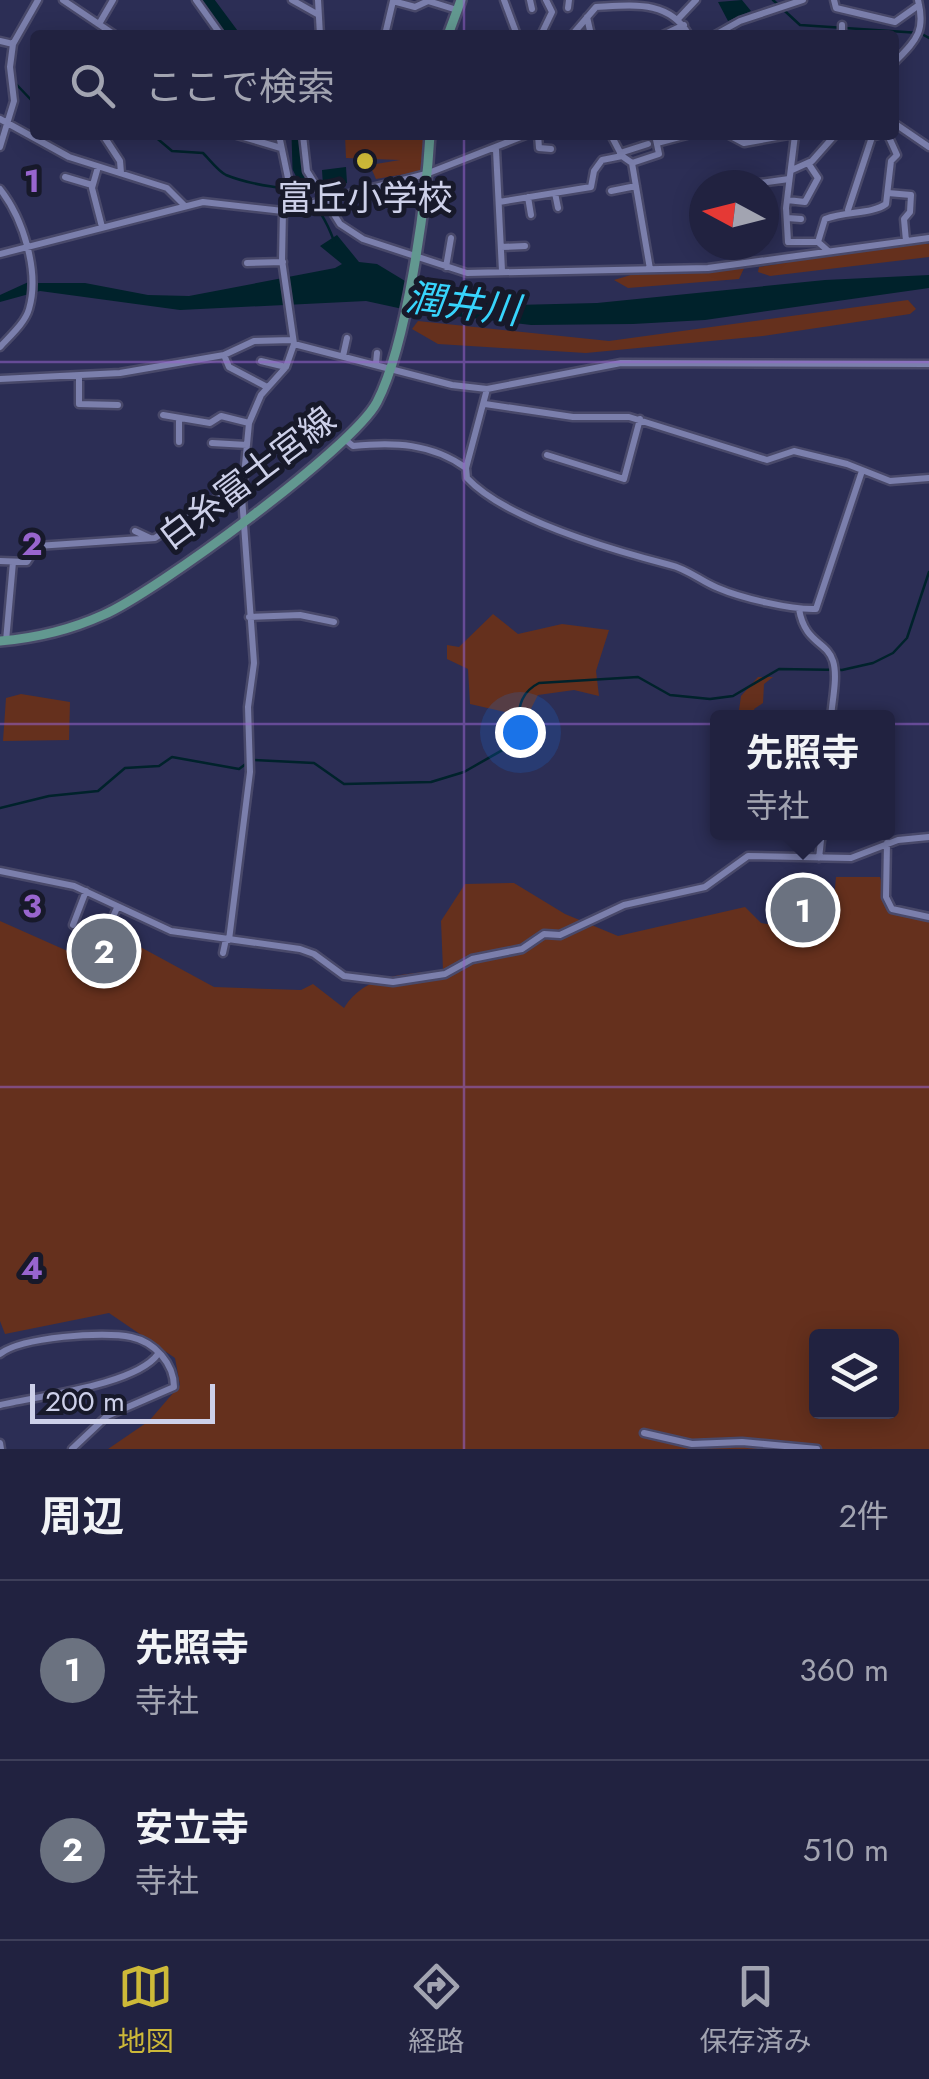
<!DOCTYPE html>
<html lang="ja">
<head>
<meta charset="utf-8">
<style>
	body { margin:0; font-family:Jost,"Noto Sans JP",sans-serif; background:#2d2f4b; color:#f1f3f6 }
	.controls { position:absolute; right:30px; bottom:30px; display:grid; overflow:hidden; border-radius:10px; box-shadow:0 5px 25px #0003 }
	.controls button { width:90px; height:90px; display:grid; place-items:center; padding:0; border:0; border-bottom:2px solid #3e3f59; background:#212240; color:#f1f3f6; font:50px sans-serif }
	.compass { position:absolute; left:689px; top:170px; width:90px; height:90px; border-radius:50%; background:#212240; box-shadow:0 5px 25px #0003; rotate:277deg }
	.scale { position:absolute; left:30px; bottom:25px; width:185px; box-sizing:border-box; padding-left:10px; border:5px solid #cdd0e9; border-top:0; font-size:28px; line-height:35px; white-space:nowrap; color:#cdd0e9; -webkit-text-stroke:8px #17192a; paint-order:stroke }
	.you { position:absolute; left:520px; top:732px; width:35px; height:35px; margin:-25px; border:8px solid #fff; border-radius:50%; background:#1a73e8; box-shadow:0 0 0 15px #1a73e833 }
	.badge { display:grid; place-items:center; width:65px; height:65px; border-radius:50%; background:#cdb938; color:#fff; font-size:32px; font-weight:700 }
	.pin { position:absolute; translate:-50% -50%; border:5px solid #fff; box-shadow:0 2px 10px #0006 }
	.popup { position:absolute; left:710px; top:710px; width:185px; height:130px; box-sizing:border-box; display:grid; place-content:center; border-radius:10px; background:#212240; filter:drop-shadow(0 2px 8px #0005); font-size:32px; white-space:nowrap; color:#a2a4b1 }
	.popup b { font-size:38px; color:#f1f3f6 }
	.popup::after { content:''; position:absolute; left:50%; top:100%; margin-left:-20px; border:20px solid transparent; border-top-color:#212240 }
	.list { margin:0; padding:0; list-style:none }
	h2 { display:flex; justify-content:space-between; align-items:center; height:130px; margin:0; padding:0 40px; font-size:42px }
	h2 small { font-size:32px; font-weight:400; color:#a2a4b1 }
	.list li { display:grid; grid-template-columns:65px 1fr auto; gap:30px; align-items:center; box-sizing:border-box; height:180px; padding:0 40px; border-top:2px solid #3e3f59 }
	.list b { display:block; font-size:38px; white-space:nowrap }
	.list p { margin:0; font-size:32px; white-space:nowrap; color:#a2a4b1 }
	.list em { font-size:32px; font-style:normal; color:#a2a4b1 }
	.icon { flex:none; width:55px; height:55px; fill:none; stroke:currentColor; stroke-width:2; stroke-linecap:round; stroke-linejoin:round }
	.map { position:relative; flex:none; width:929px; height:1449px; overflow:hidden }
	.search { position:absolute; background:#212240; box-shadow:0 5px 25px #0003; left:30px; right:30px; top:30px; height:110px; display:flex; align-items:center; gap:25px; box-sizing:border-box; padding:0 35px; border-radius:10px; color:#a2a4b1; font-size:38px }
	.sheet { height:490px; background:#212240 }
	nav { display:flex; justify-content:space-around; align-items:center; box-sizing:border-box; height:140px; border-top:2px solid #3e3f59; background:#212240; font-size:28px; color:#a2a4b1 }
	nav a { display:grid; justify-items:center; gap:5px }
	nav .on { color:#cdb938 }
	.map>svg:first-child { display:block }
</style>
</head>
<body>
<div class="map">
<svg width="929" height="1449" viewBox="0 0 929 1449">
	<rect width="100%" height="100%" fill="#2c2e55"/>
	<path fill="#65301d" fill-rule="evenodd" d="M345,135H425L423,171L376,179L372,170L376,164L400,160L346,158Z
		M908,243L929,244V257L770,276L758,272L759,267Z
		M745,266L739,279L628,288L614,280L634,274Z
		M908,300L916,309L910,314L763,336L586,353L438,344L412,329L418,321L609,341Z
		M493,614L518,634L562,624L609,630L596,671L599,696L574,690L538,695L514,742L505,712L470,704L468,669L447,659V645L459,647Z
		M758,677H773L764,684L763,703L754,709L756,717H738L741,696Z
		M21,694L70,702L69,740L3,741L6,698Z
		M836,877H880L889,914L929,912V1449H108L149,1421L180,1385L175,1358L109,1313L5,1334L0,1321V921L117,973L133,943L214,987L301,990L313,984L344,1008C366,973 404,975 443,970L441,921L465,884L514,883L565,914L618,936L745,907L761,923L831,933ZM816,1336H892V1412H816Z"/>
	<path fill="#00222b" d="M742,0L751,11L728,21L718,2Z
		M346,167L347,183L323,186L322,170Z
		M337,235L359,262L377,264L415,287L461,300L515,305L597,303L825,280L929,275V288L705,320L633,324L531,325L412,311L366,301L180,310L40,291L0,302V295L35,279L37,283H85L148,295L189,296L335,268L342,264L320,246Z"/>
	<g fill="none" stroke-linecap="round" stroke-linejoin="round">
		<path stroke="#00222b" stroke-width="2.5" d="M773,0L800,25L920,33L929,38
			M16,84L35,104
			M153,135L172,151L203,153C210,160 218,171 226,175C282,198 308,171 334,241
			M253,760L314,763L344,784L431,782L464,772L513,744C521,719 513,696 539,683L638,677L670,695L710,699L733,696L779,669L842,670L873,663L893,653L907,638L929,572
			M0,808L49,796L98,791L125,768L159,766L172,757L239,769L247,763"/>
		<path stroke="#00222b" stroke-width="11" d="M208,0L234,35
			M297,135L298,168L304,180L301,189"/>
		<defs>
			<path id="minor" d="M63,0L115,35
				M196,0L221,35
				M292,0L317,14
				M318,0L320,35
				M504,0L517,35
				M530,0L532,9
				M834,0L836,8L895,22L919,5
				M568,8L569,0
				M587,17L591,35
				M679,18L696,0
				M99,24L113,0
				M385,35L393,1L415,7L428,1L457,10
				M541,35L552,12L546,0
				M572,35L596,7C634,5 669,0 689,35
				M663,35L684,25
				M715,35L740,21L803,0
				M842,35V25
				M0,41L13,44
				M894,63C916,40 926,32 918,0
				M0,119L69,157L167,188L184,205
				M894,123L929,147
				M103,135L120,161L121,173
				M237,135L281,148
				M279,135L294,207
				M303,135L307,171L340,224L363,239L467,273L708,268L929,238
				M538,135L539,148L551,149
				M611,135L622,156L632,163L650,269
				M729,135L744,143L788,135
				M795,135L786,208L788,242H818
				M657,143L687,135
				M0,147L14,101L10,67L13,44L38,0
				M496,150L502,271
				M620,153L648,144
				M632,163L659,154L655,135
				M98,167L92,188L102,227
				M792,170L812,161L835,135
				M65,177L92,185
				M745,185L789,179
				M0,189C23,218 40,272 29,309C25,323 10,336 0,347
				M611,191L636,186
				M555,193L558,208
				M888,193L911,195L910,212L904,219L906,241
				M528,197L531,215
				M787,200L805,202L818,178L808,163
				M499,202L591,187L594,171L602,160L622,156
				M848,210L872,137L878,135
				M787,218L801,219
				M501,247L525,246
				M827,250L818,242L825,219C847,211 872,214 886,204L891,161L897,155L888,135
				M0,254L203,202L283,211L426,174L526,135
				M247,263L283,262
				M446,267L451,238
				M294,344L452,385L487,389L621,363L929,364
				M224,355L229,367L267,387
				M343,356L347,338
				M261,361L286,367
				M376,363L377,353
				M79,376V404L118,405
				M0,379L120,373L224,355L254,341L292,340
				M485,404L573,417H629L767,460L794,451L847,464L890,481L929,478
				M163,415L210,423L221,416L249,423
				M179,418V442
				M347,441L353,446C394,442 431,443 466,468L467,478C506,520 616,551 670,565C688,569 702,582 718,588C741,598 792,610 816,609L862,471
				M212,443L247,445
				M547,455L624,479L640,419
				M466,468L487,389
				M135,531L150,538
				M0,561L27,562L37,546L155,538L219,497H242
				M799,609C805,644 827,641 833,661C838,677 832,701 831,718
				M249,617L300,615L334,622
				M6,641L13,562
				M887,843L886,897L892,909L929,917
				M819,858L822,832
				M0,871L74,886L171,931L300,949L314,954L344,976L393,982L445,974L472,959L522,949L544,934L560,935L624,905L705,887L748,856L851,858L898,840L929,837
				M73,925L86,891
				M106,932L117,908
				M229,940L250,772L248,707L254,663L242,497L249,423L261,395L286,367L294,344L282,260L283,211
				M223,953L226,939
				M0,1354C21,1337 104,1331 131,1337C155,1342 174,1364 174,1387L107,1416L72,1449
				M0,1405C38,1396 136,1385 158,1354
				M644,1433L692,1444L742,1442L817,1449
				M0,1443L1,1449"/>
			<path id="major" d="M448,35L461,0
				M0,641C36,638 70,630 103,615C154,593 353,448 377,402C407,344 426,203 430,135"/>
		</defs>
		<use href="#minor" stroke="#49496a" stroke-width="11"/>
		<use href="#major" stroke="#49496a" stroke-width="14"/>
		<use href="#minor" stroke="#7b7fac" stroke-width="6"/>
		<use href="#major" stroke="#629890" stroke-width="9"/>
	</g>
	<path fill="none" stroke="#9865ce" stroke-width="2.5" stroke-opacity="0.55" d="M464,0V35M464,135V1449M0,362H929M0,724H929M0,1087H929"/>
	<circle fill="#cdb938" stroke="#17192a" stroke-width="4" cx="365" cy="161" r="10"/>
	<g text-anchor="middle" stroke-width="10" stroke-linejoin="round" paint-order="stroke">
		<g font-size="35" fill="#cdd0e9" stroke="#17192a">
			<text x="365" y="210">富丘小学校</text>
		</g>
		<g font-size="35" fill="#cdd0e9" stroke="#17192a">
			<text transform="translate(247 478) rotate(-37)" y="12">白糸富士宮線</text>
		</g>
		<g font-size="38" font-style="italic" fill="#37d4fc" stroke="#17192a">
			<text transform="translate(463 304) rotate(7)" y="13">潤井川</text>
		</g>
	</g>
	<g font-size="32" text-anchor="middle" font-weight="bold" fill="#9865ce" stroke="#17192a" stroke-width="10" stroke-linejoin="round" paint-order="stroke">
		<text x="32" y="192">1</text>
		<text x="32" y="555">2</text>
		<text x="32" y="917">3</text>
		<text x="32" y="1279">4</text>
	</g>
</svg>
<div class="controls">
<button><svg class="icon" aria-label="layers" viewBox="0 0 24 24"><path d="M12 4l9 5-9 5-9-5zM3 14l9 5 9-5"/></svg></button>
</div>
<svg class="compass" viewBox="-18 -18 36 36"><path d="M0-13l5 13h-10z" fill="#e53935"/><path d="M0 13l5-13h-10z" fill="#a2a4b1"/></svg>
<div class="scale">200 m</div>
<div class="you"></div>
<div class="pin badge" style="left:803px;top:910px;background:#6b7280">1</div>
<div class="popup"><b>先照寺</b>寺社</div>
<div class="pin badge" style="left:104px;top:951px;background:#6b7280">2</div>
<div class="search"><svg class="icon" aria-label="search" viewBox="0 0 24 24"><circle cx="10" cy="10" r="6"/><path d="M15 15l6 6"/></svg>ここで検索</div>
</div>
<section class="sheet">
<h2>周辺<small>2件</small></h2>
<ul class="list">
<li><span class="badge" style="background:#6b7280">1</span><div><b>先照寺</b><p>寺社</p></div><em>360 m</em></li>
<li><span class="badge" style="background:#6b7280">2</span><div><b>安立寺</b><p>寺社</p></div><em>510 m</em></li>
</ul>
</section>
<nav>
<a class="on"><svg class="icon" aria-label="map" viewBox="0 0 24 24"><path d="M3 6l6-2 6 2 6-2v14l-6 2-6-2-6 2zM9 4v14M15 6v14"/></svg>地図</a>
<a><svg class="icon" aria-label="directions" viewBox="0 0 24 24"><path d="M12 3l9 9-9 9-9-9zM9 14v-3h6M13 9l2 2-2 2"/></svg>経路</a>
<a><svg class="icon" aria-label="saved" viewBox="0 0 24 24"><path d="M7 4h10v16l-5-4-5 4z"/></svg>保存済み</a>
</nav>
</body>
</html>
